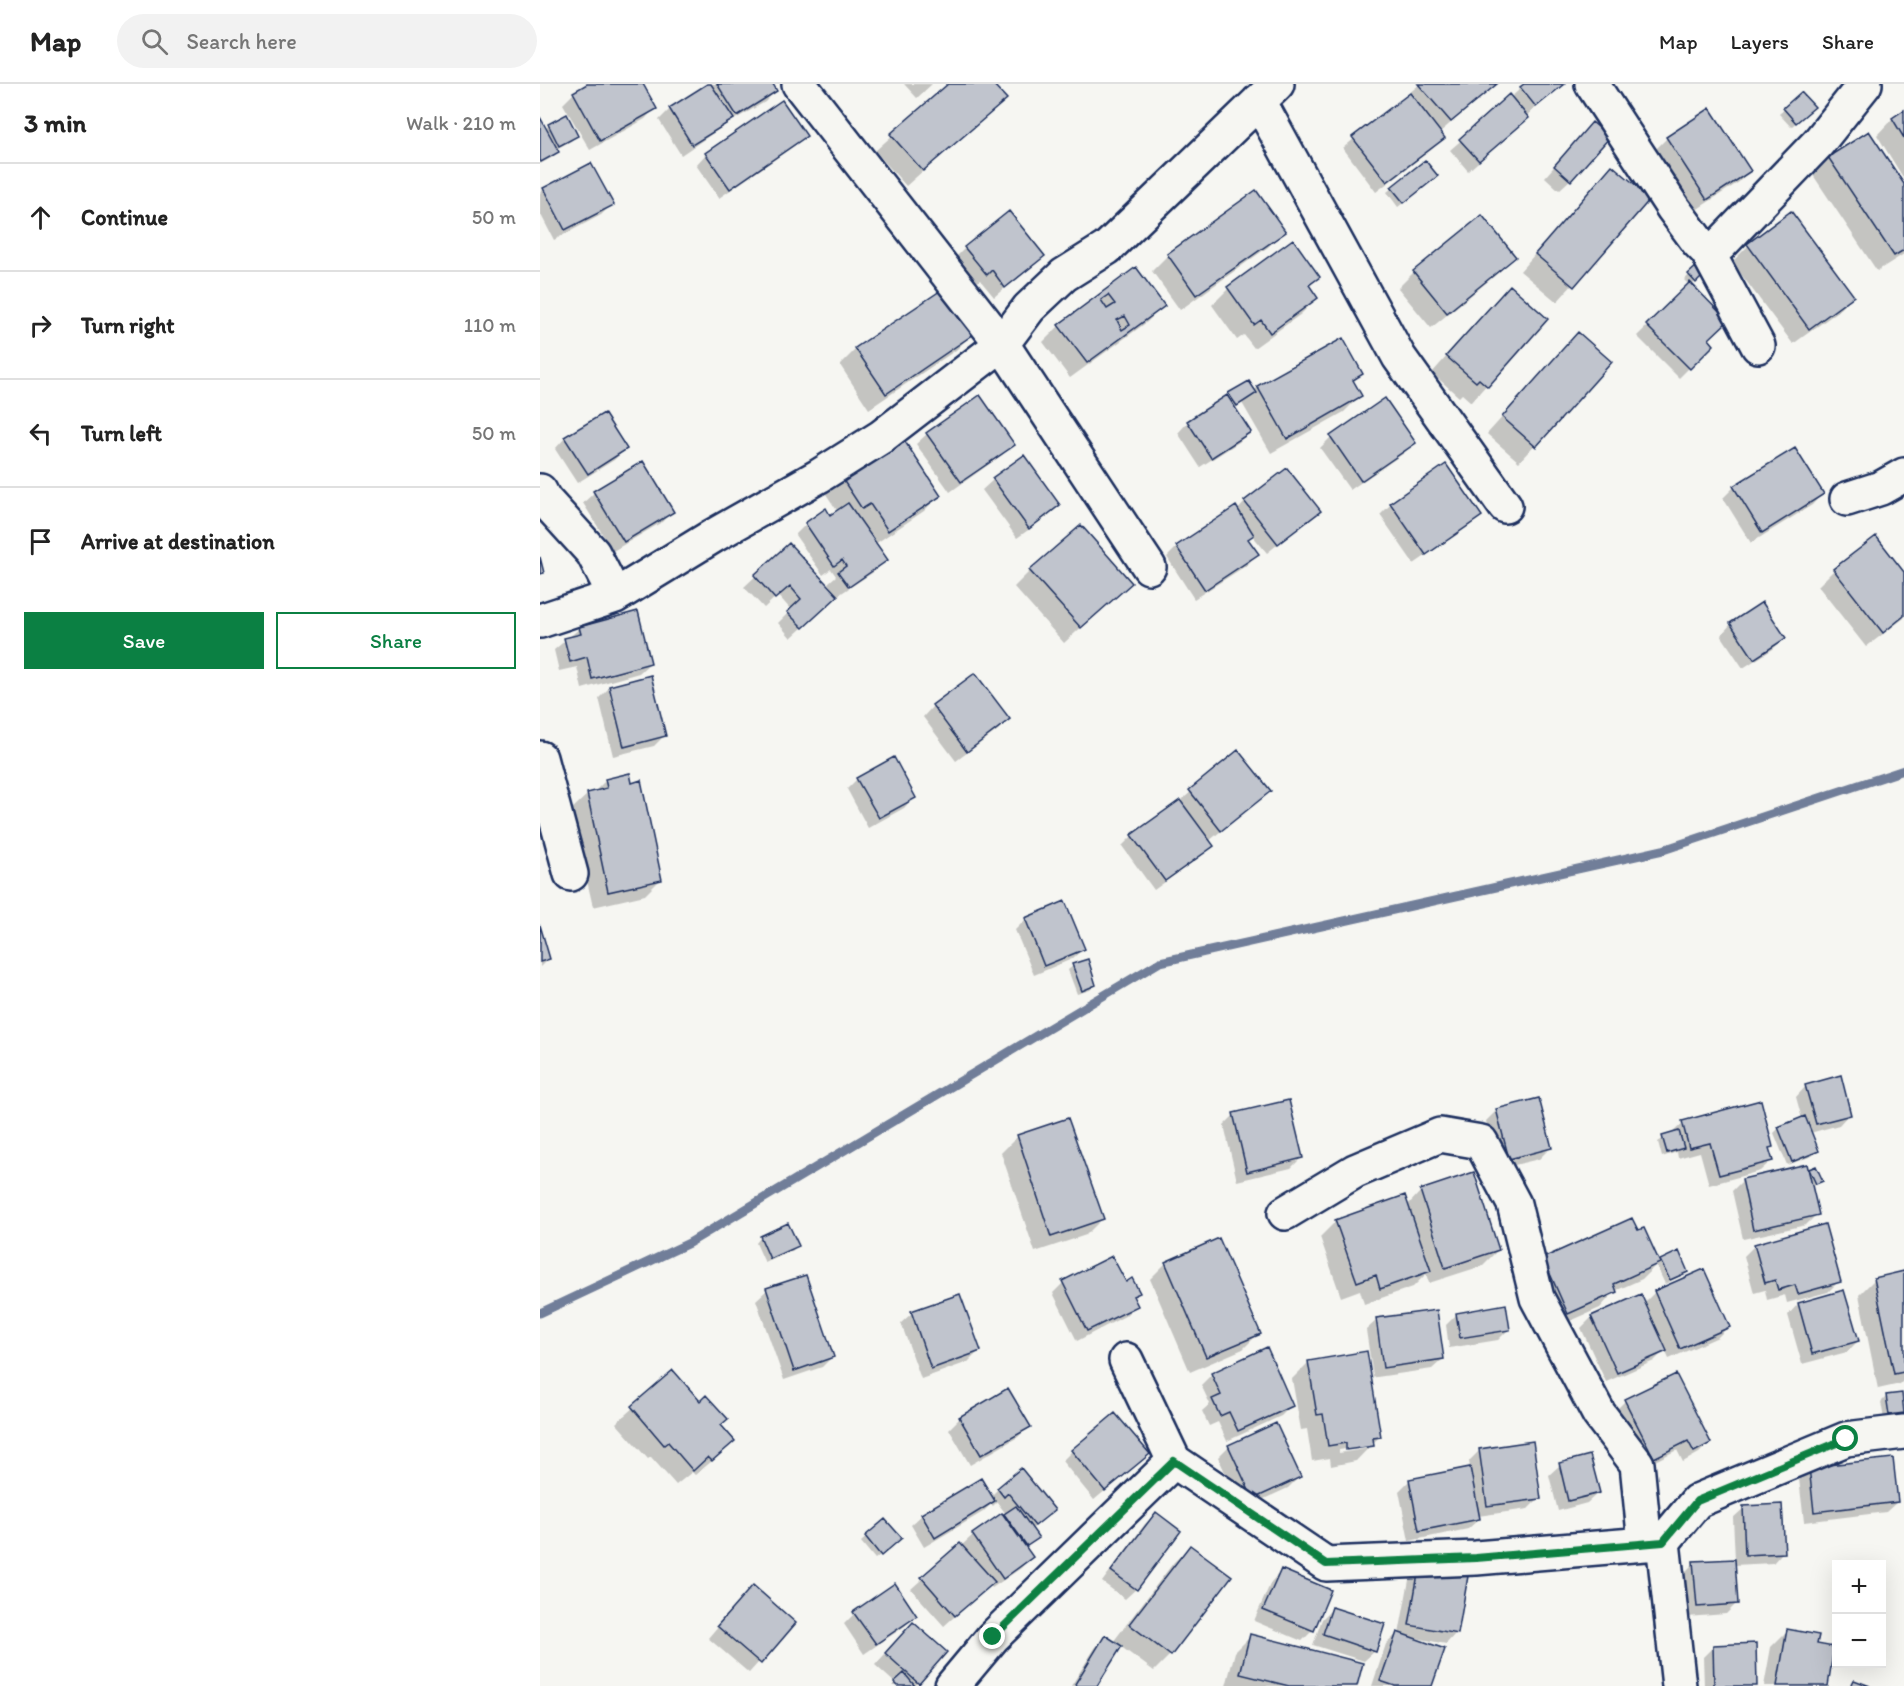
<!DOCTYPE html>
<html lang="en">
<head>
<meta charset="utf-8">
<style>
	body { margin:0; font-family:Itim,sans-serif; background:#f2f2f2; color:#222 }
	.controls { position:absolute; right:18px; bottom:18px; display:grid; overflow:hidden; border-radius:0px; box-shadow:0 6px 24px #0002 }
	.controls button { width:54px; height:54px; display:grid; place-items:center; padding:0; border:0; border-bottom:2px solid #e0e0e0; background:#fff; color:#222; font:30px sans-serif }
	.stop { position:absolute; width:18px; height:18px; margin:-14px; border:4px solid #0b8043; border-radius:50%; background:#fff }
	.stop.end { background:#0b8043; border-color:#fff; box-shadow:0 2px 6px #0008 }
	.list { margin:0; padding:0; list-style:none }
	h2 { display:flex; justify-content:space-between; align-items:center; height:78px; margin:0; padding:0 24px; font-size:26px }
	h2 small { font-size:20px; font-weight:400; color:#767676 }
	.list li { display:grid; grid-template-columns:39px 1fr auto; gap:18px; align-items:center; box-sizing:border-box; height:108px; padding:0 24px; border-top:2px solid #e0e0e0 }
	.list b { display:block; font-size:22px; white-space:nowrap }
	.list em { font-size:20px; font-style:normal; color:#767676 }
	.actions { display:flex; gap:12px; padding:18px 24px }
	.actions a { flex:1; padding:14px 0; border:2px solid #0b8043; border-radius:0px; text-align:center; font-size:21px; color:#0b8043 }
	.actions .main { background:#0b8043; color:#fff }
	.icon { flex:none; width:33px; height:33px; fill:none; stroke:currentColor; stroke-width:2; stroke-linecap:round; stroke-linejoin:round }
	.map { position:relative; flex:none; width:1364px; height:1602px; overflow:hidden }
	header { display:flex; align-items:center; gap:36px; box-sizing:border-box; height:84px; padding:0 30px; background:#fff; border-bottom:2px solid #e0e0e0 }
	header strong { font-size:28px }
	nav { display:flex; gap:33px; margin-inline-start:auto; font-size:21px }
	.search { width:420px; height:54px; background:#f2f2f2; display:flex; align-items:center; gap:15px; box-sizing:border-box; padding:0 21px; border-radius:33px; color:#767676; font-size:22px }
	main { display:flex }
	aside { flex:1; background:#fff }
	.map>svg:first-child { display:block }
</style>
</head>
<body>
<header>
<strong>Map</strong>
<div class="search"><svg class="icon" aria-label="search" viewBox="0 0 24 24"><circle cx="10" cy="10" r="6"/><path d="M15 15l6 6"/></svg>Search here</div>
<nav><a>Map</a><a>Layers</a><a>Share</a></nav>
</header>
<main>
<aside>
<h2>3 min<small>Walk · 210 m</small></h2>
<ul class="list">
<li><svg class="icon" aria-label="ahead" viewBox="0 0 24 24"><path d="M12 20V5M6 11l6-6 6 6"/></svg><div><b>Continue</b></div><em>50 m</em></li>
<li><svg class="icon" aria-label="right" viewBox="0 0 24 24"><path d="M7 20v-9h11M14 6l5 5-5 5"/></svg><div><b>Turn right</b></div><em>110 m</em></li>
<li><svg class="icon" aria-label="left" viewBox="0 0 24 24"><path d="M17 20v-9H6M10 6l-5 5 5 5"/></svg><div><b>Turn left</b></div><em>50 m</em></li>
<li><svg class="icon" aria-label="arrive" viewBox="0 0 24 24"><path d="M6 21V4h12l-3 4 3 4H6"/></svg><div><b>Arrive at destination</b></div></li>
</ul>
<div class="actions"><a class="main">Save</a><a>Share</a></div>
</aside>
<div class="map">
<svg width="1364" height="1602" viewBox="0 0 1364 1602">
	<rect width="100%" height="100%" fill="#f6f6f2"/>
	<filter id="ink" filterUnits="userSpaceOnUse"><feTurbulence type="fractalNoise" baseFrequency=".0167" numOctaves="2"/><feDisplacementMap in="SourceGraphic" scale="12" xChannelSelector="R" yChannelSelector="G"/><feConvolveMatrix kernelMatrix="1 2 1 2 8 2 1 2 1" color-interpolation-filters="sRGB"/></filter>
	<g filter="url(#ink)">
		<path fill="#0003" fill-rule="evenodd" d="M50,0H102L115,24L105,35L50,66L23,20L34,9Z
			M167,0H231L235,7L225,18L185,41L141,71L119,36L130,25Z
			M364,0H392L377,14Z
			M410,0H451L464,15L366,102L335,67Z
			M880,0H956L899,49L903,54L892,65L836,108L803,64Z
			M986,0H1024L986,32L977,44L928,87L910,66Z
			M1261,10L1268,28L1251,43L1239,30Z
			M1170,26L1209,87L1199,98L1156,126L1116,65L1126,55Z
			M1364,28V95L1337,51L1352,35Z
			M0,36L5,46L9,41L36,52L31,57L16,65L17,68L13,73L0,80Z
			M265,51L254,62L179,114L156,81L166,70Z
			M1042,51L1030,96L1019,106L1005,93Z
			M1289,75L1364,103V170L1337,187L1273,91Z
			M1072,83L1109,115L1017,218L980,187Z
			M891,97L858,123L847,108L852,104Z
			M4,105L72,120L61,131L14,156L0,129V109Z
			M1251,129L1312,212L1297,228L1253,260L1192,178L1208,162Z
			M744,147L728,163L640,226L612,187L628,171Z
			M753,157L779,193L769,203L777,214L761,230L714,264L704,251L697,256L672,221L688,205Z
			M425,164L503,172L454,213L440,196L435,200L415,174Z
			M974,173L958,189L891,244L858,204L874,188Z
			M1159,182L1165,188L1151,202L1167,255L1172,261L1139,294L1097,252L1149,201L1144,196Z
			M596,186L623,222L607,238L530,294L503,258L519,242Z
			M954,219L1006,235L931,318L922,310L919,313L892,289Z
			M432,250L416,266L329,325L300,281L316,265Z
			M1023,266L1070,278L979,378L947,350Z
			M821,290L813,298L820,312L804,328L731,369L702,319L694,325L709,348L699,358L660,383L638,349L648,338L689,311L714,307L718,303Z
			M845,316L874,359L864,369L810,406L780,364L791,353Z
			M387,350L473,361L462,371L410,408L376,360Z
			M25,354L85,365L74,376L37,399L15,365Z
			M1254,366L1282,410L1272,421L1211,459L1183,414L1194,403Z
			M483,373L518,421L508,432L477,454L442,406L453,396Z
			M103,379L132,427L122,438L73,467L43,419L54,409Z
			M905,382L940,432L929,442L874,480L840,431L851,420Z
			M302,394L399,411L384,427L335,460L346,476L335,487L297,512L251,554L238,539L251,526L238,511L224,524L204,503L249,461L295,509L288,499L296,492L291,485L283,491L255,451L266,440L286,426L290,433L298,428L286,410Z
			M705,418L779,427L727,469L712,451L707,456L717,470L707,481L654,515L627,473L637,463L697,427Z
			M1294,486L1364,490V534L1326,563L1278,502Z
			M490,487L590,499L524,559L474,503Z
			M1191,540L1244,554L1233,565L1203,584L1181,551Z
			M40,544L110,579L99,589L42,605L37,583L19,587L14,566Z
			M70,603L124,652L114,662L73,672L59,614Z
			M393,622L468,635L458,646L416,677L383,633Z
			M698,668L729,707L669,757L672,762L661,772L614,806L582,762L592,752L638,719Z
			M317,695L374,713L364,724L328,744L307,705Z
			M66,696L121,795L105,811L53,823L31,726L48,710L53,709Z
			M486,835L543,865L532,875L494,891L475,846Z
			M0,847L8,875L0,883Z
			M533,882L555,901L550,906L537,910L528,886Z
			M1266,1002L1309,1030L1299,1041L1270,1049L1277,1067L1272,1072L1247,1081L1234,1049L1239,1044L1262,1035L1256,1013Z
			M957,1026L1010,1064L999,1075L958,1085L946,1037Z
			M694,1031L761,1074L751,1084L697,1097L684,1041Z
			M527,1036L562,1135L546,1151L495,1168L461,1069L477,1053Z
			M1143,1039L1231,1063L1228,1066L1231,1077L1220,1087L1169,1101L1160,1068L1138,1074L1137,1068L1122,1073L1118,1058L1132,1049Z
			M1270,1087L1281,1097L1271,1104L1277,1130L1266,1141L1203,1155L1192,1107L1203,1096L1268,1089Z
			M933,1090L958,1166L942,1182L889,1199L886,1190L873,1203L824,1220L820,1206L801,1213L780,1153L796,1137L867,1122L880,1108Z
			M248,1141L257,1162L252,1167L225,1179L216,1159L220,1154Z
			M1103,1146L1119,1180L1121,1178L1146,1187L1141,1192L1125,1200L1116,1181L1102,1195L1075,1207L1060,1224L1012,1245L1004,1175Z
			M1215,1161L1299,1197L1288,1208L1247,1219L1245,1211L1227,1216L1225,1206L1214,1209L1204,1172Z
			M626,1179L719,1249L703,1265L650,1288L610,1195Z
			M1364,1189V1296L1360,1300L1338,1305L1319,1211L1335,1195Z
			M523,1199L585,1200L598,1209L592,1214L596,1221L585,1232L537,1257L513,1209Z
			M227,1206L292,1273L282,1283L244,1296L216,1216Z
			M1115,1208L1188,1243L1178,1253L1129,1275L1125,1266L1114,1277L1066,1298L1041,1244L1052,1233L1104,1219Z
			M1258,1220L1318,1257L1307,1268L1262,1280L1248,1231Z
			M372,1229L439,1267L428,1278L381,1295L361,1239Z
			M916,1231L969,1245L958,1256L909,1264L906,1241Z
			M837,1236L903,1275L892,1285L830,1294L840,1352L816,1377L791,1382L790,1374L772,1377L767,1345L761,1346L752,1295L768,1279L833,1293L826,1246ZM825,1362V1365L799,1369V1366Z
			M133,1288L179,1342L177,1373L155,1391L152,1388L136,1401L111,1373L108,1375L76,1339Z
			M672,1290L751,1322L741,1332L687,1357L678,1338L669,1342L662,1327L670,1320L661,1301Z
			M1346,1313L1363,1328L1359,1333L1344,1335L1341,1318Z
			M1085,1317L1169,1359L1159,1369L1143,1378L1137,1366L1103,1383L1075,1327Z
			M420,1334L489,1342L478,1353L430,1381L409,1345Z
			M689,1362L759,1393L748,1404L702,1425L678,1373Z
			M940,1366L999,1414L988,1425L938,1432L939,1435L928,1445L869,1457L859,1407L869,1397L930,1384L929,1377Z
			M532,1367L597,1380L554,1416L522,1377Z
			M1020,1381L1058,1409L1047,1419L1018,1427L1009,1391Z
			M1269,1385L1357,1418L1346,1428L1264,1438L1259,1395Z
			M458,1405L513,1426L491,1446L497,1454L485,1464L491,1473L481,1484L452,1504L450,1501L404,1542L371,1505L420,1461L421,1462L433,1451L466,1430L457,1418L453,1422L451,1420L443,1428L384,1463L371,1441L382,1431L450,1413Z
			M1204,1424L1243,1468L1233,1479L1194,1481L1197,1519L1186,1530L1147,1533L1144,1489L1154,1479L1195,1476L1193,1434Z
			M616,1430L596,1505L585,1515L562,1498L605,1440Z
			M345,1437L355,1459L335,1475L321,1458Z
			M650,1463L630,1571L614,1587L580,1562L555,1602H531L555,1564L565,1553L573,1558L634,1478Z
			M879,1486L916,1549L906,1560L876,1554L891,1602H832L846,1560L857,1550H859L869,1496Z
			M741,1487L773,1546L762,1557L714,1537L731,1498Z
			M202,1514L254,1539L209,1589L168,1554Z
			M792,1525L835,1567L824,1577L773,1561L782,1535Z
			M314,1530L375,1531L365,1542L324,1570L304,1540Z
			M1247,1547L1275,1561L1286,1602H1224L1231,1563Z
			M362,1551L405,1569L375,1602H352L355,1599L335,1581Z
			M711,1552L815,1602H686L695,1568Z
			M1174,1562L1215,1602H1164L1163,1573Z"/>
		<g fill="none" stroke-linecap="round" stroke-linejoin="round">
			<path stroke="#717e99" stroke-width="9" d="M0,1229L149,1159L620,878L1123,766L1364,686"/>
		</g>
		<path fill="#c0c4cd" stroke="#1b2f5e" stroke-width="1.5" fill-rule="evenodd" d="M47,0H103L117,25L60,57L33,8Z
			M167,0H171L194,35L152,61L129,24Z
			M177,0H233L237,7L197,32Z
			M408,0H453L467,15L383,87L350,50Z
			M878,0H957L911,38Z
			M984,0H1024L996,23L980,3Z
			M1261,8L1275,23L1256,39L1243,24Z
			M870,9L905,54L847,98L812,53Z
			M969,10L989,34L939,77L919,55Z
			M242,16L267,52L190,105L165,69Z
			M1170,24L1211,87L1167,116L1126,53Z
			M1364,26V54L1352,34Z
			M27,30L38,52L19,62L8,40Z
			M0,33L19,68L1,78L0,76Z
			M1052,38L1070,53L1031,97L1014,82Z
			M1329,47L1364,100V166L1354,172L1288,73Z
			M885,76L898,92L864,119L851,103Z
			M51,79L74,121L25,146L3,104Z
			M1072,81L1111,114L1034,203L995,170Z
			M716,106L746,148L656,211L627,170Z
			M469,127L505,172L465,204L452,186L447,191L424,163Z
			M1251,127L1314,212L1269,245L1207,160Z
			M942,131L976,173L907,229L873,187Z
			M753,155L780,193L769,201L778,214L730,249L721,236L714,241L687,203Z
			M1159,180L1167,188L1156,199L1148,190Z
			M596,183L625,222L547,279L518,241ZM568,211L575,220L567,225L561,216ZM585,232L590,241L582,246L577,236Z
			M1150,198L1188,237L1169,255L1174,261L1150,285L1106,241Z
			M970,201L1008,235L948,303L939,295L936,298L906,272Z
			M403,205L434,250L346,310L315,264Z
			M1038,248L1072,278L996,363L962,333Z
			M803,254L823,290L813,296L822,312L747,355L717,302Z
			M709,297L717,309L697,322L688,309Z
			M440,311L475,361L421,398L386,349Z
			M687,311L711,348L671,374L647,337Z
			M845,314L876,359L821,397L790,352Z
			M64,329L87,365L48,390L24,353Z
			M362,353L401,412L348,447L330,420L322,425L301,393Z
			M1255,364L1284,410L1222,449L1193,402Z
			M484,371L520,421L489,445L452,394Z
			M103,377L134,428L84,458L53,407Z
			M906,380L942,432L886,471L850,419Z
			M747,384L781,427L738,460L704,417Z
			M308,419L348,476L309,503L298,488L306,482L302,476L294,482L265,439L286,424L290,431Z
			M696,422L714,451L708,455L719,470L665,506L636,462Z
			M541,441L592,499L541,544L489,486Z
			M1336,452L1364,488V532L1343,549L1293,485Z
			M249,459L298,512L263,544L247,528L261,515L250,502L235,515L214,491Z
			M0,473L4,489L0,490Z
			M1222,518L1246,554L1214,575L1190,539Z
			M98,527L111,579L52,595L47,573L30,578L24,554L41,550L39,543Z
			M435,589L470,635L427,668L392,621Z
			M111,591L126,652L84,663L69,602Z
			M698,666L731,707L681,747L649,706Z
			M354,673L376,714L339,734L316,694Z
			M90,689L92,699L101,696L122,796L68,808L47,709L67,704L65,695Z
			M640,716L674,762L625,797L591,751Z
			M525,817L545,865L504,882L485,834Z
			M0,841L10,875L0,878Z
			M548,875L556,901L542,907L532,880Z
			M1301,991L1311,1031L1276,1040L1265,1001Z
			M999,1014L1012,1064L969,1075L956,1025Z
			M749,1016L763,1074L707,1088L693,1029Z
			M1221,1016L1233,1063L1229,1064L1233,1077L1179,1091L1170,1059L1149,1064L1142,1037Z
			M1265,1032L1279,1067L1252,1078L1238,1043Z
			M528,1034L564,1135L511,1153L477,1051Z
			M1139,1047L1144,1064L1127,1069L1122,1052Z
			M1267,1080L1279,1131L1213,1146L1202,1095Z
			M1276,1082L1283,1097L1276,1100L1269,1085Z
			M934,1088L959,1166L905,1184L880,1106Z
			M865,1111L891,1187L840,1205L836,1191L817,1198L795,1136Z
			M1092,1134L1098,1146L1104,1144L1120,1179L1074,1200L1077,1208L1028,1230L1003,1174Z
			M248,1139L259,1162L230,1175L220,1152Z
			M1285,1140L1301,1198L1258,1210L1255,1201L1238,1206L1235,1196L1225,1199L1214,1160Z
			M679,1154L721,1250L666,1273L625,1178Z
			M1139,1167L1148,1188L1130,1196L1120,1176Z
			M572,1172L586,1198L592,1194L600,1209L593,1212L598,1222L547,1247L522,1197Z
			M1164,1185L1190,1243L1140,1265L1114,1207Z
			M1364,1187V1288L1354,1290L1334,1194Z
			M266,1191L294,1273L254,1287L226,1204Z
			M1304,1206L1319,1257L1272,1270L1258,1219Z
			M420,1210L441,1267L391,1285L371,1227Z
			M1101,1210L1127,1267L1077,1289L1051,1232Z
			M966,1220L970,1246L920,1254L916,1229Z
			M897,1226L904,1275L843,1284L836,1234Z
			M727,1263L753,1322L698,1347L689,1328L680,1332L672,1315L681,1311L671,1289Z
			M827,1267L841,1353L833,1354L834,1362L806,1366V1359L788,1362L783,1330L777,1331L768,1277Z
			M133,1286L160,1317L166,1311L188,1335L181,1341L195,1357L172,1377L168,1373L153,1387L128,1358L124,1361L91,1322Z
			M1136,1290L1171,1359L1154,1368L1148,1357L1114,1374L1084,1315Z
			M468,1304L491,1343L441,1371L419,1333Z
			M1362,1309L1364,1329L1349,1331L1346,1311Z
			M575,1329L610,1370L565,1407L531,1366Z
			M736,1339L761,1393L713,1415L688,1361Z
			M993,1357L1001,1415L947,1422L939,1365Z
			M1050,1371L1060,1409L1028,1417L1019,1379Z
			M1353,1374L1358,1418L1274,1428L1269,1383Z
			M930,1383L940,1435L879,1447L869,1395Z
			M481,1384L515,1426L495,1442L468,1409L464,1413L457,1404Z
			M441,1394L455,1417L395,1454L381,1430Z
			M1242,1420L1245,1469L1205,1471L1203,1422Z
			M476,1422L499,1454L487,1462L464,1430Z
			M616,1428L641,1447L597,1506L571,1487Z
			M462,1429L493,1473L463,1495L432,1450Z
			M345,1435L362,1454L341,1472L325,1452Z
			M420,1459L455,1498L415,1532L381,1493Z
			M650,1461L692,1492L631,1572L589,1540Z
			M1195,1475L1198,1520L1157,1523L1153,1477Z
			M879,1484L928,1492L918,1550L869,1541Z
			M741,1485L791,1506L774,1547L723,1526Z
			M355,1499L377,1532L336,1560L313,1528Z
			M213,1501L256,1539L221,1580L177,1542Z
			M792,1523L845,1540L836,1568L783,1550Z
			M373,1538L407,1568L379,1600L345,1569Z
			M1247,1545L1279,1551L1277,1560L1294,1563L1288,1602H1237Z
			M857,1548L905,1565L892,1602H855L840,1597Z
			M710,1550L823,1579L817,1602H749L700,1590Z
			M565,1551L582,1562L557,1602H538L535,1600Z
			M1216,1559L1217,1602H1174L1173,1561Z
			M364,1589L375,1602H358L354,1598Z
			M1314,1596L1330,1602H1311Z"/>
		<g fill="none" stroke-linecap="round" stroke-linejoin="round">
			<defs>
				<path id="minor" d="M259,0L462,260L609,483
					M1052,0L1133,124L1158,158L1167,167L1180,161L1278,59L1325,0
					M719,17L859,273L965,422
					M1167,167L1218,262
					M0,407L4,415L53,469L75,512L0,537
					M1307,415L1341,404L1364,391
					M75,512L173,452L279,392L341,353L462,260L489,224L524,191L567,164L737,0
					M0,674L31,790
					M745,1129L815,1087L900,1051L941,1058L974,1120L997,1214L1059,1330L1097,1380L1105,1460L1123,1458L1157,1417L1306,1355L1364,1348
					M586,1276L634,1377L786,1480L936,1474L1105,1460
					M1123,1458L1139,1602
					M412,1602L453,1553L634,1377"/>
			</defs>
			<use href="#minor" stroke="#1b2f5e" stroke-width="38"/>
			<use href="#minor" stroke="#f6f6f2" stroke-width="33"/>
		</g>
	</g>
	<g fill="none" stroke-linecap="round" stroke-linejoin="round" filter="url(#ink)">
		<path stroke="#0b8043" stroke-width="8" d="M453,1553L634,1377L786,1480L936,1474L1123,1458L1157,1417L1306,1355"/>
	</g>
</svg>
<div class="controls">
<button>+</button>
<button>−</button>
</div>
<div class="stop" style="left:1306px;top:1355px"></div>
<div class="stop end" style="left:453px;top:1553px"></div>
</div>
</main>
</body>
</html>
